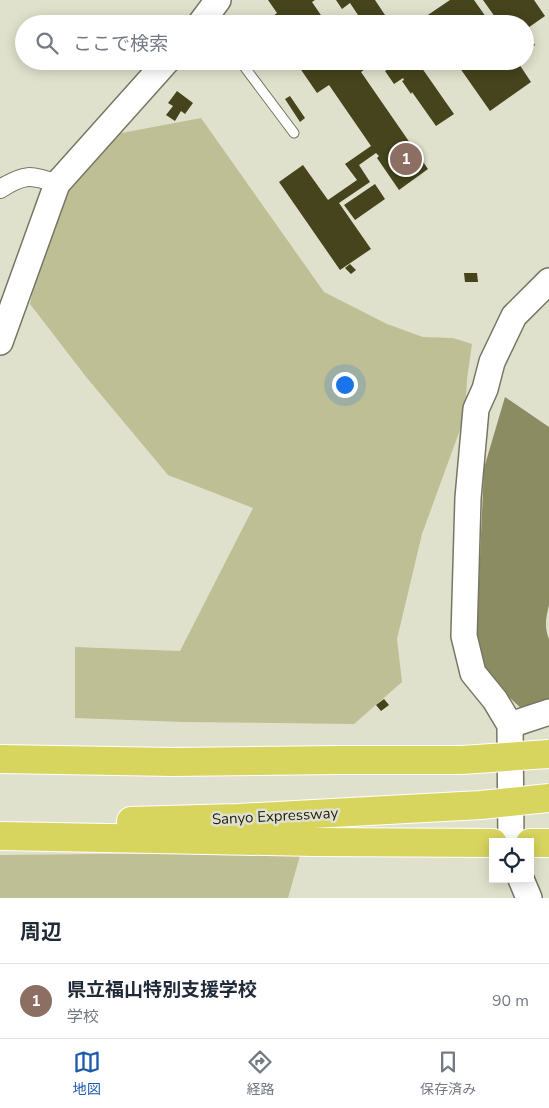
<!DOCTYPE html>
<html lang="ja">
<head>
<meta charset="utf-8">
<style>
	body { margin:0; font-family:"Nunito Sans","Noto Sans JP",sans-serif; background:#f6f6f7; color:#1f2937 }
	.controls { position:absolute; right:15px; bottom:15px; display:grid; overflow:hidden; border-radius:0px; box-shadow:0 2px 12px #0003 }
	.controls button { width:45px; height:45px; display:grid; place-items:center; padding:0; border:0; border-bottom:1px solid #e0e1e3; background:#fff; color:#1f2937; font:25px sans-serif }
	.you { position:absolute; left:344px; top:384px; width:18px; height:18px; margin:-12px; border:4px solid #fff; border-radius:50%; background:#1a73e8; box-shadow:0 0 0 8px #1a73e833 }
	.badge { display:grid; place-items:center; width:32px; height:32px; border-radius:50%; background:#1e5aab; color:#fff; font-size:16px; font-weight:700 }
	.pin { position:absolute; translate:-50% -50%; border:2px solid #fff; box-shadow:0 1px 5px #0006 }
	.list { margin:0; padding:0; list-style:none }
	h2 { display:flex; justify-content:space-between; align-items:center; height:65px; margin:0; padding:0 20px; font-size:21px }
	h2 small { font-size:16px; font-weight:400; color:#747a83 }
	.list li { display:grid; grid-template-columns:32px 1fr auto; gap:15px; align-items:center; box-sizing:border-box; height:75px; padding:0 20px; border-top:1px solid #e0e1e3 }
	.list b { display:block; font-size:19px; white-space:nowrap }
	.list p { margin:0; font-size:16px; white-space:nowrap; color:#747a83 }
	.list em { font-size:16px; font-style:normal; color:#747a83 }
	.icon { flex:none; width:28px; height:28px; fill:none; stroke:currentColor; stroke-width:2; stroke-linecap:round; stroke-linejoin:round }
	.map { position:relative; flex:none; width:549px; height:898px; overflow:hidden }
	.search { position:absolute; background:#fff; box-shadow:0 2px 12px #0003; left:15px; right:15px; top:15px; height:55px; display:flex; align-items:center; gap:12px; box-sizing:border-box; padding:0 18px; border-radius:28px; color:#747a83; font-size:19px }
	.sheet { height:140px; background:#fff }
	nav { display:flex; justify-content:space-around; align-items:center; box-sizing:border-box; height:70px; border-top:1px solid #e0e1e3; background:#fff; font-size:14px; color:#747a83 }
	nav a { display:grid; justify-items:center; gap:2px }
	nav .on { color:#1e5aab }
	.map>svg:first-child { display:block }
</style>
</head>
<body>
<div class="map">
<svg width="549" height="898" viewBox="0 0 549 898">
	<rect width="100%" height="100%" fill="#e0e1cc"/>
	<path fill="#bfbf95" d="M201,118L324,292L387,324L423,337L453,338L472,344L467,379L465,416L422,534L397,639L402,682L354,724L183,722L75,718V647L180,651L253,508L168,475L87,378L30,304L51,206L111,135Z
		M301,852L288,898H0V855Z"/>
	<path fill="#8c8c62" d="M505,397L549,427V605C546,617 544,627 549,639V700L539,704L521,708L501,690L484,670L476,648L484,468Z"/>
	<path fill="#45441d" d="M268,0H315L312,2L327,24H278L273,16L277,13Z
		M336,0H375L391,24H364L350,3L342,9Z
		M450,0H474L491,24H408L414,20L416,23Z
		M483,0H534L545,16L525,30V24H500Z
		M525,31L535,45L525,52Z
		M295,61H353L356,66L363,61H376L361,72L428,169L399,190L377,158L379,156L376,153L359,165L370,182L339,203L371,249L340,270L279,182L303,165L328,200L357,180L345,164L371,146L329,85L317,93Z
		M390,61H417L454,114L436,126L412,92L411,94L402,81L404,80L403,78L394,84L385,71L393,66Z
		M455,61H517L531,82L490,111Z
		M177,91L193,103L185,114L181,111L175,121L166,115L173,106L168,103Z
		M290,96L305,118L300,122L285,99Z
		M375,184L385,199L355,220L344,205Z
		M350,264L356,270L351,274L345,268Z
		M464,273H477L478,282H465Z
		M384,699L389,705L381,711L376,705Z"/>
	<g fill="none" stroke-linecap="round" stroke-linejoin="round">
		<defs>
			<path id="lane" d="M240,61L294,133"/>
			<path id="street" d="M0,189C24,174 31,174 57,184"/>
			<path id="secondary" d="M200,24L218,0
				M0,342L57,184L167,61
				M510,725L549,712
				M511,842L510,725L495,700L473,673L464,636L468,498L476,409L485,389L492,362L514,316L549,281
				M521,879L529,898"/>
			<path id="highway" d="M0,759L173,762L337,760
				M131,821L238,818L332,813
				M0,836L315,842L493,843
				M530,843H549"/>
		</defs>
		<use href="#lane" stroke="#767663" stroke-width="11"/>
		<use href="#street" stroke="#767663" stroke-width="20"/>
		<use href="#secondary" stroke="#767663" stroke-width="28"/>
		<use href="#highway" stroke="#fff" stroke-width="30"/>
		<use href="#lane" stroke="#fff" stroke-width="9"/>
		<use href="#street" stroke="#fff" stroke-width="18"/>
		<use href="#secondary" stroke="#fff" stroke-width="25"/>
		<use href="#highway" stroke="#d8d55f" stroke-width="28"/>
		<defs>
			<path id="highway-bridge" d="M337,760H462L549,754
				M332,813L481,805L549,798"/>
		</defs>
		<use href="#highway-bridge" stroke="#fff" stroke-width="30" stroke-linecap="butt"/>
		<use href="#highway-bridge" stroke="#d8d55f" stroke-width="28"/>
	</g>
	<g text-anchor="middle" stroke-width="5" stroke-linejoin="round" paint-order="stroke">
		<g font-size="15" fill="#202018" stroke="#e0e1cc">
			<text transform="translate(275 816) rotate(-3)" y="5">Sanyo Expressway</text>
		</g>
	</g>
</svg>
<div class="controls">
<button><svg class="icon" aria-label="locate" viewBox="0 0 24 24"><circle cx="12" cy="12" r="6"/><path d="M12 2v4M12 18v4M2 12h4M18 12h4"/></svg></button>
</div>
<div class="you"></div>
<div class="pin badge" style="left:406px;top:159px;background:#8d6e63">1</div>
<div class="search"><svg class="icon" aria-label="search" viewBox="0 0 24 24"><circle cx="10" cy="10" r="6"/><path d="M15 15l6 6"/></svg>ここで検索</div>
</div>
<section class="sheet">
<h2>周辺<small></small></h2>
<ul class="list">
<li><span class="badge" style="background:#8d6e63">1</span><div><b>県立福山特別支援学校</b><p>学校</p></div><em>90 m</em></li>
</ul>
</section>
<nav>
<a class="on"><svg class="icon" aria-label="map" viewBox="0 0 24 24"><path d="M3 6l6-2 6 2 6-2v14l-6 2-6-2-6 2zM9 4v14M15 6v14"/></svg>地図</a>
<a><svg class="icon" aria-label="directions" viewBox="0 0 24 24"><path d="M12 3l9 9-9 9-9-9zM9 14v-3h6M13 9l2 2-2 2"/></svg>経路</a>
<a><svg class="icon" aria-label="saved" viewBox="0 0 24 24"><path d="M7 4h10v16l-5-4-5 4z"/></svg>保存済み</a>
</nav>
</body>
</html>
